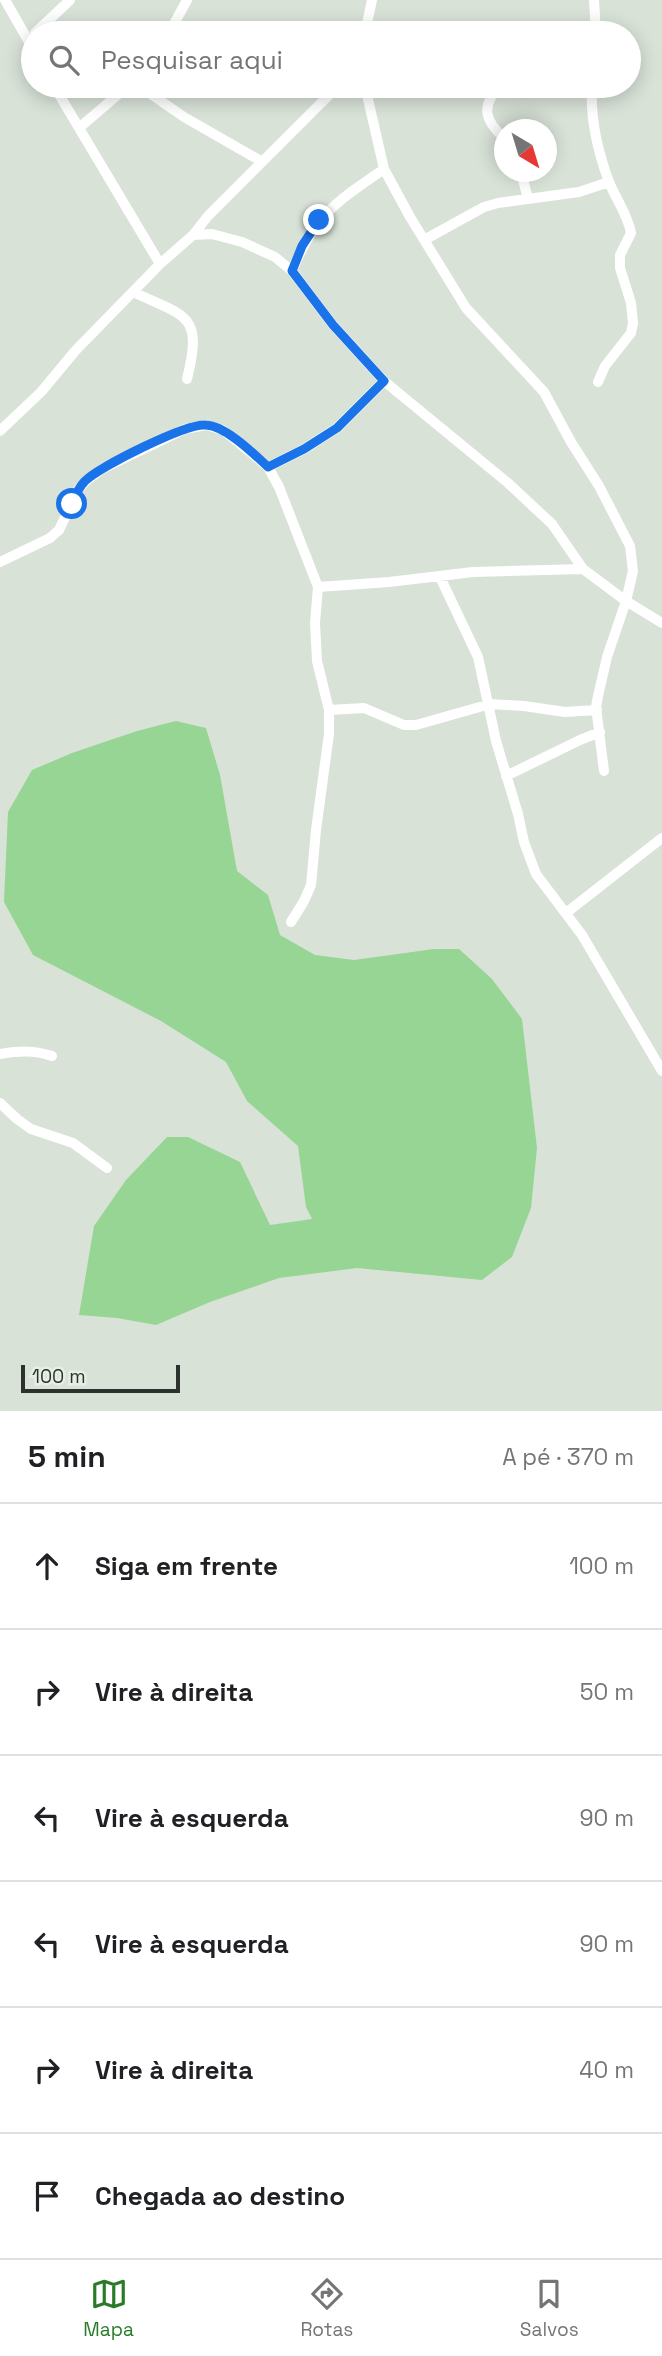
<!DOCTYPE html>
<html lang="pt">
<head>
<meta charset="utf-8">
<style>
	body { margin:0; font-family:"Space Grotesk",sans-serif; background:#f2f2f2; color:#202124 }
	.compass { position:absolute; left:494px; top:119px; width:63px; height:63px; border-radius:50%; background:#fff; box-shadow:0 4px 18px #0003; rotate:142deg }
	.scale { position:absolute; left:21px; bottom:18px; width:159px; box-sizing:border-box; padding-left:7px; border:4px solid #2d312d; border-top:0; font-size:19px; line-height:24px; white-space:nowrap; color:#2d312d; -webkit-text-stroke:5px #e5efe4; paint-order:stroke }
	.stop { position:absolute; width:21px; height:21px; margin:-16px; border:5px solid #1a73e8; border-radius:50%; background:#fff }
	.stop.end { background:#1a73e8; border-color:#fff; box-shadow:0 2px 7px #0008 }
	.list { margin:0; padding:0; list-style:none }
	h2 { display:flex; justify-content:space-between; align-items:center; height:91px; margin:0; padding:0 28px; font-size:30px }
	h2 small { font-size:23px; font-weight:400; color:#757577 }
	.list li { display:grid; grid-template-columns:46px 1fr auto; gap:21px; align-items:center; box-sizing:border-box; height:126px; padding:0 28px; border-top:2px solid #e0e0e0 }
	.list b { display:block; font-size:26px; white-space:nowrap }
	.list em { font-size:23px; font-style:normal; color:#757577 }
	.icon { flex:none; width:38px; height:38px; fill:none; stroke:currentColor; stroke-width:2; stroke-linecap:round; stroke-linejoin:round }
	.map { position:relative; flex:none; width:662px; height:1411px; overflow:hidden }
	.search { position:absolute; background:#fff; box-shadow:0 4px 18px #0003; left:21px; right:21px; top:21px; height:77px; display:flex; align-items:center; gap:18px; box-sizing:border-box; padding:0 24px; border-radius:38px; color:#757577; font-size:26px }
	.sheet { height:847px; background:#fff }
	nav { display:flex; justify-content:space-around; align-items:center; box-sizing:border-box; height:98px; border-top:2px solid #e0e0e0; background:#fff; font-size:19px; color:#757577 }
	nav a { display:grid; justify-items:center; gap:4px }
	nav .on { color:#287c28 }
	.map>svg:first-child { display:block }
</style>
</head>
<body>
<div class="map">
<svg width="662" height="1411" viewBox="0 0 662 1411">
	<rect width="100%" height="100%" fill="#d8e2d7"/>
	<path fill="#97d594" d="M176,721L206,728L220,775L237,871L268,895L280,935L315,955L354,960L434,949H459L492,979L522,1019L537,1148L531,1208L512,1257L482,1280L357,1268L279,1278L210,1302L156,1325L117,1318L79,1315L94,1226L126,1180L167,1137H188L240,1162L270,1225L312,1219L306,1207L298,1146L247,1101L226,1062L161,1021L33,955L4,902L8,812L32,770L72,753L137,731Z"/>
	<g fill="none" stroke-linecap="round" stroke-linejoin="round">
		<path stroke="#fff" stroke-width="10" d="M5,0L33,49
			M594,0L596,33
			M35,33L70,0
			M169,33L187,0
			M365,33L372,0
			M54,86L160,264
			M139,86L184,117L261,161
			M365,86L384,169L410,217L466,308L544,392L571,442L599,486L630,546L633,571L626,601L607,657L598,696L596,707L604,771
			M500,86C480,106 485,121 504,138
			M592,86C590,118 598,152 609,182C616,199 628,215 631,233L620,255V268L631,303L633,323L631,333L605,366L598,382
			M79,128L128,86
			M521,172L528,199
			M193,235L208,216L338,86
			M424,240L484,207L498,203L579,192L609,182
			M292,271C315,215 336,202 384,169
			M133,292C187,317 203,314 187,379
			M0,431L41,392L76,350L160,264L193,235L212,234L242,242L275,257L292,271L333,325L384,381L508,483L552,524L583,569L626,601L662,623
			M268,467L304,449L337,428L384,381
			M0,562L50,538L59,530L78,490L86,481L102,469L185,429L206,425L223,430L268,467L279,487L318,587L315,623L317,661L329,710V734L316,830L311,885L304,901L291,922
			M440,577L478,657L496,741L518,814L524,842L536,874L582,935L662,1071
			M318,587L389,582L473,572L583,569
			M329,710L364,708L404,725H416L490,704L524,706L565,712L597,710
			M506,776L580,740L600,732
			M566,913L662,838
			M0,1054C19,1051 34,1050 52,1056
			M0,1103L17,1119L31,1129L73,1143L107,1168"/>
	</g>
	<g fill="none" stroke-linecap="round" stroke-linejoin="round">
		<path stroke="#1a73e8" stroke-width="9" d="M72,504C75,496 79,487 85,481C101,466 186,423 206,425C226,426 254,454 268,467L304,449L337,428L384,381L333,325L292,271L302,246L319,220"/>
	</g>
</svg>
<svg class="compass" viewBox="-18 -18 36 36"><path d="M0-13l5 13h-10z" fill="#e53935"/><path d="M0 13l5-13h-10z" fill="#757577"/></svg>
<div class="scale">100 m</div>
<div class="stop" style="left:72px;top:504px"></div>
<div class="stop end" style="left:319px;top:220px"></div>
<div class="search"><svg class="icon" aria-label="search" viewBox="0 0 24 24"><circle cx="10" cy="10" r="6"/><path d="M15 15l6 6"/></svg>Pesquisar aqui</div>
</div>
<section class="sheet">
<h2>5 min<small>A pé · 370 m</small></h2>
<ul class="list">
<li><svg class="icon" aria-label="ahead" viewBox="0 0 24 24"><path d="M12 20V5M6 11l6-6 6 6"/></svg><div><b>Siga em frente</b></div><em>100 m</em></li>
<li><svg class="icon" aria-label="right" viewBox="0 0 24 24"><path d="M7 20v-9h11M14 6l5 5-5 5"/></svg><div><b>Vire à direita</b></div><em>50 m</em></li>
<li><svg class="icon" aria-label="left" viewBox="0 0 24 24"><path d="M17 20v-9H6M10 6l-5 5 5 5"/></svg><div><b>Vire à esquerda</b></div><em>90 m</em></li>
<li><svg class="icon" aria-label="left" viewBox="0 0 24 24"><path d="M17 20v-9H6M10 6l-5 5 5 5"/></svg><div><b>Vire à esquerda</b></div><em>90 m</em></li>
<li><svg class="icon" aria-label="right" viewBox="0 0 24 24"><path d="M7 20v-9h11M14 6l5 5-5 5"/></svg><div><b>Vire à direita</b></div><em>40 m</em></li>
<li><svg class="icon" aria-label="arrive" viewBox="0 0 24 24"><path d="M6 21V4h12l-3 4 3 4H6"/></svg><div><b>Chegada ao destino</b></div></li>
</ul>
</section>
<nav>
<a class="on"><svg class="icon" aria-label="map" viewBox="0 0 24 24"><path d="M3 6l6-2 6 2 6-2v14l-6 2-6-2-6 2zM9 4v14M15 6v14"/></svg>Mapa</a>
<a><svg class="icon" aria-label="directions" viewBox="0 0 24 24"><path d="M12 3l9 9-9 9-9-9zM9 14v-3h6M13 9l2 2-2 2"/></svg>Rotas</a>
<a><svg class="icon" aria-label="saved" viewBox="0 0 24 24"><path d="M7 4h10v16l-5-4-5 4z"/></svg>Salvos</a>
</nav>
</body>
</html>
